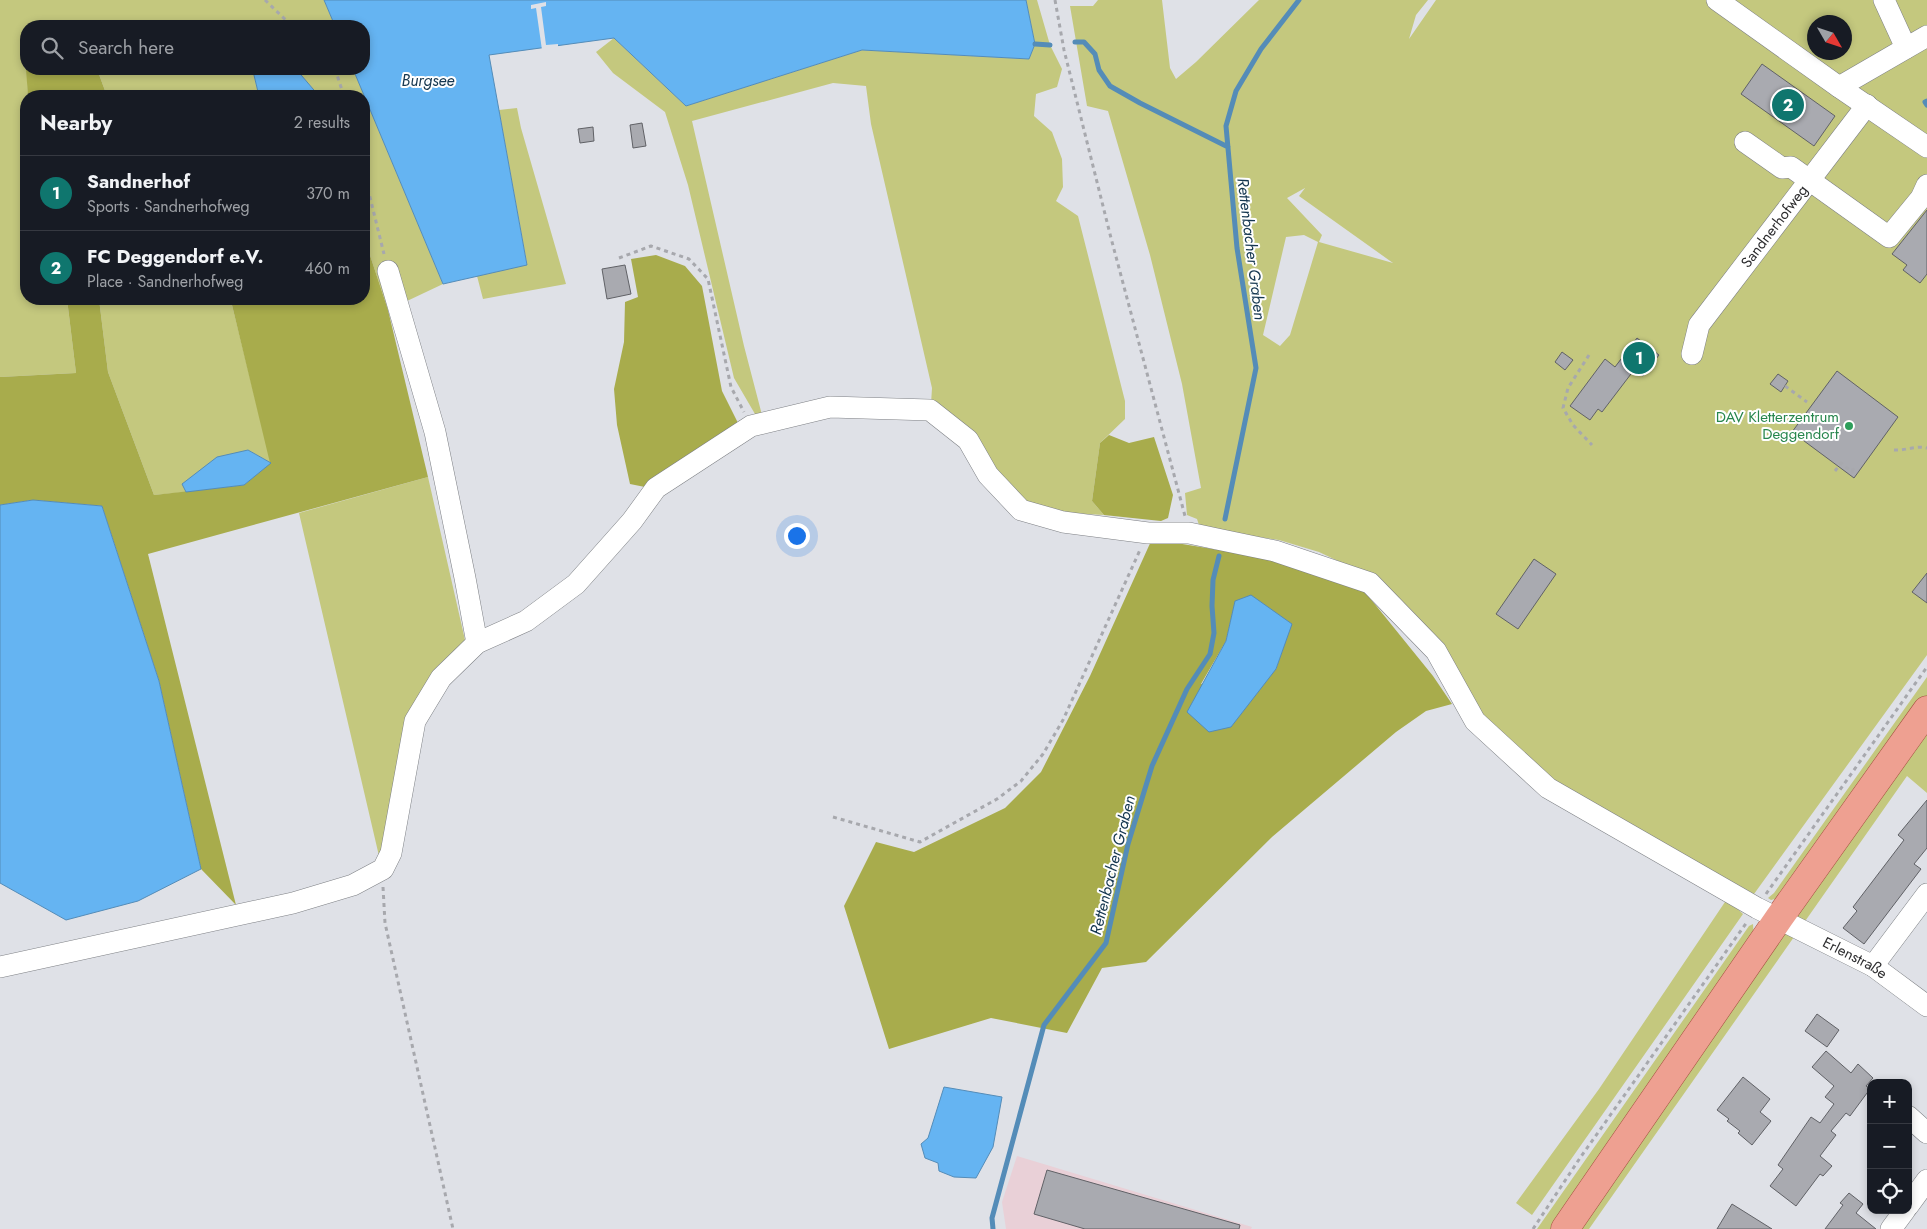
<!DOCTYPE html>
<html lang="en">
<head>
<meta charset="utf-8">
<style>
	body { margin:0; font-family:Jost,sans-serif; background:#20242c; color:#f1f3f6 }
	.controls { position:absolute; right:15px; bottom:15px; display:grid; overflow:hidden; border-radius:10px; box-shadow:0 2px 8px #0003 }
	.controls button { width:45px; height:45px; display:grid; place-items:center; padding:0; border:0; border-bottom:1px solid #363941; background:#171b24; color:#f1f3f6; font:25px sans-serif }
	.compass { position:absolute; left:1807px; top:15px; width:45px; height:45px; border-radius:50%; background:#171b24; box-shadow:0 2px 8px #0003; rotate:129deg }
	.you { position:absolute; left:796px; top:535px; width:18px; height:18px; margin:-12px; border:4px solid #fff; border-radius:50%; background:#1a73e8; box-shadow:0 0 0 8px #1a73e833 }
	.badge { display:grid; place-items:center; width:32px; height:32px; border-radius:50%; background:#0f766e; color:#fff; font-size:16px; font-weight:700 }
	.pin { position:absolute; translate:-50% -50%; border:2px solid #fff; box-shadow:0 1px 5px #0006 }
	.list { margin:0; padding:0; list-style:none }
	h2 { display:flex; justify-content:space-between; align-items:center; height:65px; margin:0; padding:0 20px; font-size:21px }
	h2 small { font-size:16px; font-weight:400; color:#9ea1a6 }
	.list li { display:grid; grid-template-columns:32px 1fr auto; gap:15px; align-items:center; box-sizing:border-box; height:75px; padding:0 20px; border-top:1px solid #363941 }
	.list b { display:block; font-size:19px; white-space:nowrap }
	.list p { margin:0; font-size:16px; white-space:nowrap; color:#9ea1a6 }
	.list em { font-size:16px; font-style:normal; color:#9ea1a6 }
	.icon { flex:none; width:28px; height:28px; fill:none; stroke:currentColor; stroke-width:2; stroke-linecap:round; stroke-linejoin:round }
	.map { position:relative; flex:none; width:1927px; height:1229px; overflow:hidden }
	.search { position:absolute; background:#171b24; box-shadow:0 2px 8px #0003; left:20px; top:20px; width:350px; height:55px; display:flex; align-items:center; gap:12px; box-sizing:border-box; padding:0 18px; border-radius:20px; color:#9ea1a6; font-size:19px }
	.panel { position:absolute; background:#171b24; box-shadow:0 2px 8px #0003; left:20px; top:90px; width:350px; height:215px; border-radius:20px }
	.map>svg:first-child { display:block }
</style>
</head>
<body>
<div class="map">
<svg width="1927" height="1229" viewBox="0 0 1927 1229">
	<rect width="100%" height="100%" fill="#dfe1e7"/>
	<path fill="#e9d0d7" d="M1017,1156L1252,1227L1251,1229H1006L1002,1202Z"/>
	<path fill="#c4c87e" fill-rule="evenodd" d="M0,0H324L335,26H26L28,96H26V299H67L76,373L0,377Z
		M1026,0H1037L1050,45L1062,69L1057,87L1036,94L1034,116L1052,132L1062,159L1063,187L1056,201L1078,216L1125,401V419L1100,443L1092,501L1104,515L1053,512L1023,505L931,404L932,388L871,124L866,86L833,83L692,121L744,346L762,415L755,414L734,378L688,185L665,112L613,73L596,52L614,38L686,106L862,50L1029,59L1035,44Z
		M1098,0H1162L1170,68L1176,79L1196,62L1259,0H1428L1416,15L1409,39L1436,0H1927V655L1754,894L1552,783L1483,717L1374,578L1319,552L1279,540L1200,528L1197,519L1187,515L1185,493L1201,488L1182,384L1150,255L1108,111L1087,106L1070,6H1093ZM1814,22H1844V52H1814ZM1305,188L1299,196L1393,263L1319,242L1322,235L1287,198ZM1304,235L1318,242L1290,335L1280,346L1263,335L1286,237Z
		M97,69H266L253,71L259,96H107Z
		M296,69H353L443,284L388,310L364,237V96H319Z
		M517,108L521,128L566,284L483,299L477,276L527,264L499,110Z
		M99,299H240L232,305L271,463L248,450L183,484L186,492L154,495L108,372Z
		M428,477L465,640L437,667L387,852L379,856L299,513Z
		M1927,677V697L1786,896L1771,900L1768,898L1774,893Z
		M1927,727V793L1907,776L1589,1229H1578Z
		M1727,899L1743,914L1532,1215L1516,1203L1599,1089Z
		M1753,924L1754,940L1554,1229H1537L1749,926Z"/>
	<path fill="#a8ac4c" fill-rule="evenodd" d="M26,69H97L107,96H28Z
		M364,237L388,310L428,477L148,554L236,905L201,869L159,681L102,506L33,500L0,505V377L76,373L67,299H99L108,372L154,495L244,485L270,463L232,305L240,299H364Z
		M656,255L685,266L702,286L722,391L740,427L650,488L630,484L617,425L614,389L624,342L625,302L638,297L631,259Z
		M1109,435L1129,443L1154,437L1173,495L1168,518L1161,521L1104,515L1092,501L1100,443Z
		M1152,539L1286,561L1365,592L1433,676L1452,704L1426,711L1396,732L1272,837L1146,962L1102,968L1067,1033L991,1018L889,1049L844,906L876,842L914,852L1005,808L1041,772L1090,676ZM1235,602L1291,624L1276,669L1201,684L1226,641Z"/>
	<path fill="#65b4f2" stroke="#548cb8" d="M324,0H1026L1035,44L1029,59L862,50L686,106L614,38L489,55L527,265L443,284L353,69H364V26H335Z
		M266,69H296L319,96H259L253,71Z
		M248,450L271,463L244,485L186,492L182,484L217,457Z
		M33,500L102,506L159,681L201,869L138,901L66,920L0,883V505Z
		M1251,595L1292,624L1276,669L1231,727L1209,732L1187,712L1226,641L1235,601Z
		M944,1087L1002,1097L993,1147L976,1178L954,1177L939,1171L938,1163L925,1158L921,1144L928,1138Z"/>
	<path fill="#dfe1e7" d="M546,2V6L541,7L546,45L558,44V48L542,50L536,8L531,9V5Z"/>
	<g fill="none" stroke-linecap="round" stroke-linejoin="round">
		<path stroke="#548cb8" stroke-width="5" d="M1075,42H1084L1095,54L1099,70L1110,86L1140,103L1228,147
			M1035,44L1050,45
			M1927,101L1925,102L1927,105
			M1225,519L1256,368L1237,248L1226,126L1236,91L1261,49L1299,0
			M993,1229L992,1218L1044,1025L1106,943L1128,844L1152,766L1187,689L1210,654L1214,633L1212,606L1213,580L1219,556"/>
	</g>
	<path fill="#a9aab0" stroke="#606166" d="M1762,64L1835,116L1814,146L1741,94Z
		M642,123L646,146L633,148L630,125Z
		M593,127L594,141L580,143L578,129Z
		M1927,210V274L1920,283L1903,270L1907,265L1892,254Z
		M625,265L631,294L607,299L602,269Z
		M1637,338L1659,355L1643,376L1634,370L1602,412L1598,409L1590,420L1570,406L1605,359L1615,367Z
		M1562,352L1573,360L1565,370L1555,362Z
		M1837,371L1898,417L1854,478L1792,432Z
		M1778,374L1788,381L1781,392L1770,384Z
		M1534,559L1556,574L1518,629L1496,614Z
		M1927,573V603L1912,592Z
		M1927,800V848L1914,864L1921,869L1864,944L1843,928L1857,911L1853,907L1904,840L1898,835Z
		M1817,1014L1839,1030L1827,1047L1805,1031Z
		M1826,1051L1851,1073L1858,1064L1873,1078L1866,1086L1870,1089L1850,1116L1846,1113L1831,1131L1836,1135L1820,1156L1832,1166L1823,1176L1820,1174L1796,1206L1770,1186L1783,1169L1778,1165L1811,1117L1820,1123L1834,1104L1825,1097L1834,1086L1812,1067Z
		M1743,1077L1770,1099L1760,1112L1771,1121L1752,1145L1738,1133L1740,1131L1727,1121L1729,1119L1717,1110Z
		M1047,1170L1240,1225L1239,1229H1085L1034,1214Z
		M1849,1193L1863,1204L1856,1213L1876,1229H1825L1843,1205L1840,1203Z
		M1732,1204L1772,1229H1717Z"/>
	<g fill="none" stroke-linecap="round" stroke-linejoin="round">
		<defs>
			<g id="minor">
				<path d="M1717,0L1839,87L1927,147"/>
				<path d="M1884,0L1906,48"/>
				<path d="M1839,87L1927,36"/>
				<path d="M1745,142L1782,168L1791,167L1889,237L1921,198L1927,185"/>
				<path d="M388,271L435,432L465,578L477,643"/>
				<path id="s1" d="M1692,354L1699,325L1867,105"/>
				<path d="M1873,966L1927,894"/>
				<path id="s2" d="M0,967L293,903L353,885L383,869L391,853L415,721L441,678L477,643L526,621L576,584L632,521L656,488L751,426L830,407L930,410L968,440L988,475L1021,510L1063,522L1148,533H1189L1217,539L1275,551L1370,583L1436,651L1475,721L1548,788L1757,908L1873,966L1927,1006"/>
				<path d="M1908,1116L1927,1133"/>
				<path d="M1908,1206L1927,1180"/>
				<path d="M1891,1229L1905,1210"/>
			</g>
			<path id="major" d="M1565,1229L1779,918L1927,710"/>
		</defs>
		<use href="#minor" stroke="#7e8085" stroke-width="22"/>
		<use href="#major" stroke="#a34e3f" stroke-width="29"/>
		<path stroke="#a7a8ad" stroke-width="3" stroke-dasharray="4 4" stroke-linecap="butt" d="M265,0L292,26
			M1055,0L1064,50L1111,238L1185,516
			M335,69L344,96
			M364,173L384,254
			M619,258L651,246L689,259L708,279L731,387L744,412
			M1589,355L1568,388L1563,408L1573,425L1592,445
			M1785,386L1807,402
			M1894,450C1905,451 1917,445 1927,448
			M1835,471L1841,463L1852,472L1853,469L1851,467
			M833,817L920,842L997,799L1021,781L1043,754L1063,720L1140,550
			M383,887L385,923L453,1229
			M1766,894L1927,667
			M1533,1229L1580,1158L1747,922"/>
		<use href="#minor" stroke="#fff" stroke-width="21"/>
		<use href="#major" stroke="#eea091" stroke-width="28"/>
	</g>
	<circle fill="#2e9e5b" stroke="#fff" stroke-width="2" cx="1849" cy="426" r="5"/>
	<g text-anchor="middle" stroke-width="4" stroke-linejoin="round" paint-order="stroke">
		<g font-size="15" fill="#2d2d2f" stroke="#fff">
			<text dy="5" stroke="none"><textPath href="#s1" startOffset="154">Sandnerhofweg</textPath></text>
			<text dy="5" stroke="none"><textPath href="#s2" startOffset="2305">Erlenstraße</textPath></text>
		</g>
		<g font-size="15" fill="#27864d" stroke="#fff" text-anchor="end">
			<text x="1839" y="422">DAV Kletterzentrum<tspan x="1839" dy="17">Deggendorf</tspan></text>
		</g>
		<g font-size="16" font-style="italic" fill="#153750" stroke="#fff">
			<text x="428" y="86">Burgsee</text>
			<text transform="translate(1252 249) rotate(83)" y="6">Rettenbacher Graben</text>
			<text transform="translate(1112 865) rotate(-76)" y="6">Rettenbacher Graben</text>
		</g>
	</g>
</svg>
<div class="controls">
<button>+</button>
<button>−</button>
<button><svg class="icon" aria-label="locate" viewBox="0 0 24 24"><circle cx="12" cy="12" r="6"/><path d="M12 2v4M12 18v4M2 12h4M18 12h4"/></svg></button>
</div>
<svg class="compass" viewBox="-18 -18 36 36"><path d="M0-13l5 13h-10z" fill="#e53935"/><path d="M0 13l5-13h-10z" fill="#9ea1a6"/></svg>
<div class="you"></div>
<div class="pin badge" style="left:1639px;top:358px">1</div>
<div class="pin badge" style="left:1788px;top:105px">2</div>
<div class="search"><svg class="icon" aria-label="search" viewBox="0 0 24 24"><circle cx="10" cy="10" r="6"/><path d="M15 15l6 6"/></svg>Search here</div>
<section class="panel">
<h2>Nearby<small>2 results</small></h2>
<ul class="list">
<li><span class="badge">1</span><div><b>Sandnerhof</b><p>Sports · Sandnerhofweg</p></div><em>370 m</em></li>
<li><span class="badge">2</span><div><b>FC Deggendorf e.V.</b><p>Place · Sandnerhofweg</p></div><em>460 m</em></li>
</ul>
</section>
</div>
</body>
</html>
